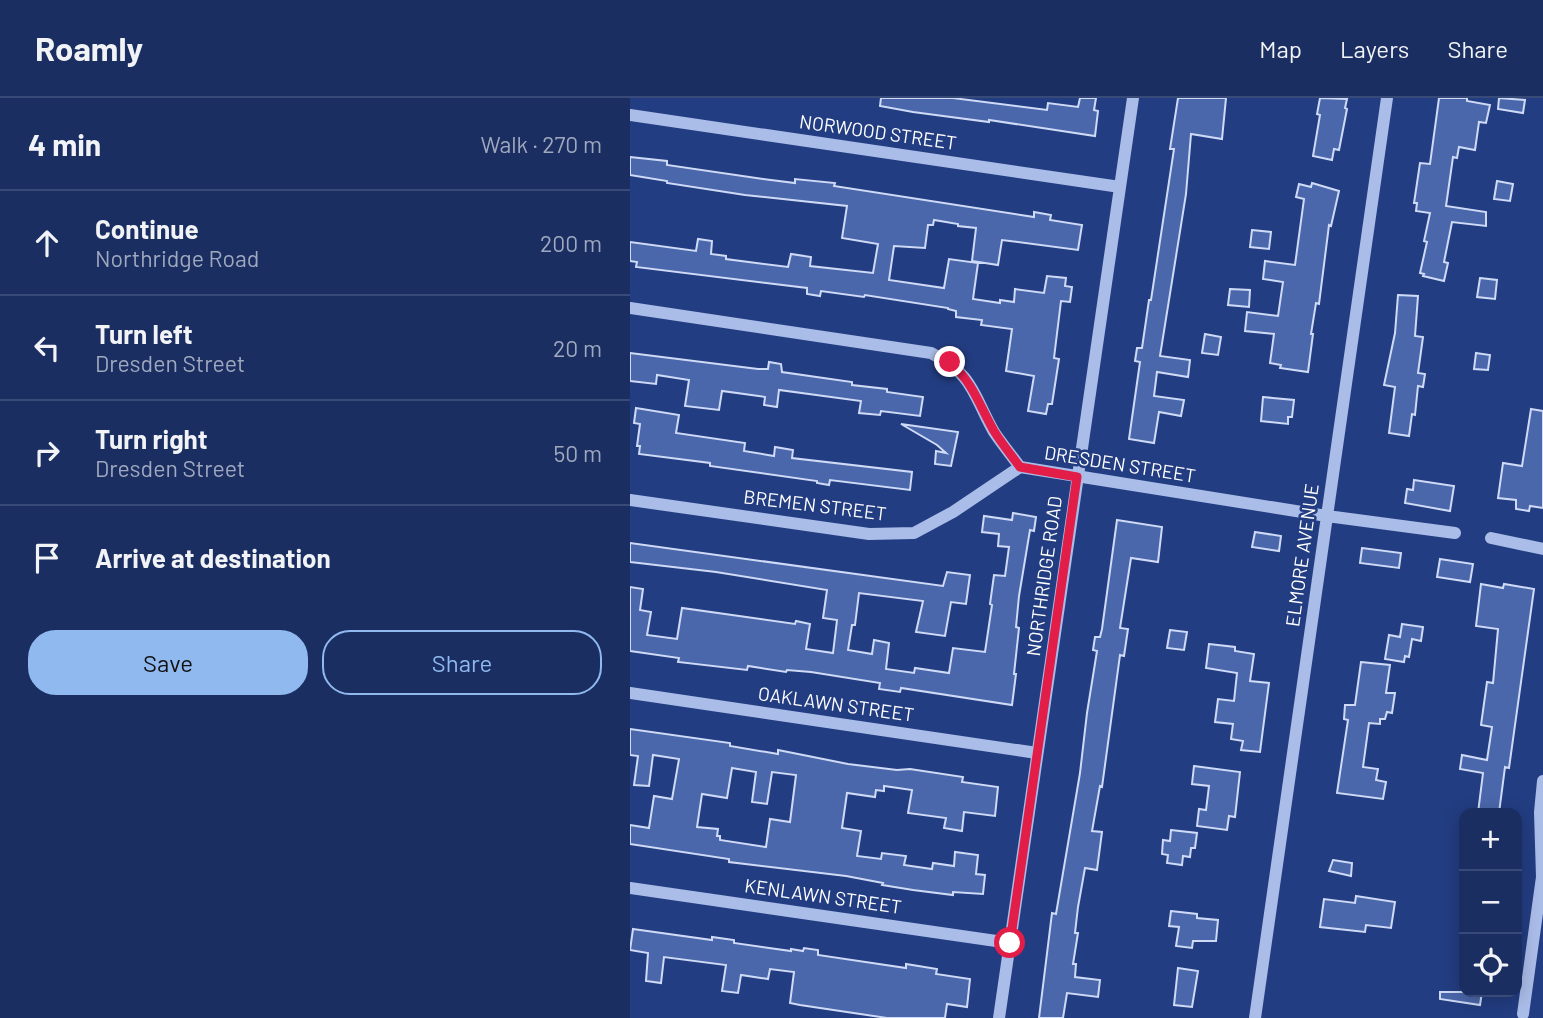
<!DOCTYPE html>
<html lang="en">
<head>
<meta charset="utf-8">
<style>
	body { margin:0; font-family:Barlow,sans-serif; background:#233668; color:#f1f3f6 }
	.controls { position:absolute; right:21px; bottom:21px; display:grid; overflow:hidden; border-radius:14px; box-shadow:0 4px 18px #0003 }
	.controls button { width:63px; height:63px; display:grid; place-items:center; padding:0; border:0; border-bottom:2px solid #384a77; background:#1a2e62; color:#f1f3f6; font:35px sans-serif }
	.stop { position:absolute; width:21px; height:21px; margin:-16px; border:5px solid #e11d48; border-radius:50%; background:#fff }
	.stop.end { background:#e11d48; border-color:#fff; box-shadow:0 2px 7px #0008 }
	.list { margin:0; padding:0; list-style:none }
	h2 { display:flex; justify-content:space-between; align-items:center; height:91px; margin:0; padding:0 28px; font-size:30px }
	h2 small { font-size:23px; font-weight:400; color:#9fa8be }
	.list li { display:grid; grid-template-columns:46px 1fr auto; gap:21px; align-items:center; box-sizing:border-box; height:105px; padding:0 28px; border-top:2px solid #384a77 }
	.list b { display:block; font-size:26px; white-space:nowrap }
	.list p { margin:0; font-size:23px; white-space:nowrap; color:#9fa8be }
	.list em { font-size:23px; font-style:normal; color:#9fa8be }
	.actions { display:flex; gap:14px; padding:21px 28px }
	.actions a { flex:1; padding:16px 0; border:2px solid #90b9f0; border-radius:28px; text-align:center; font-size:24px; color:#90b9f0 }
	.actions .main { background:#90b9f0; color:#111 }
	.icon { flex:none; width:38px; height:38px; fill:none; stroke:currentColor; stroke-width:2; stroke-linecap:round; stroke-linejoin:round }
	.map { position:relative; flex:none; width:913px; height:920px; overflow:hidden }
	header { display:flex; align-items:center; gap:42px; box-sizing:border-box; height:98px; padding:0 35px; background:#1a2e62; border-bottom:2px solid #384a77 }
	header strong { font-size:33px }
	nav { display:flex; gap:38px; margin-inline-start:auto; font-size:24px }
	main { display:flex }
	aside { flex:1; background:#1a2e62 }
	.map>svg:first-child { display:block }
</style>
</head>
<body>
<header>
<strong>Roamly</strong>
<nav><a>Map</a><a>Layers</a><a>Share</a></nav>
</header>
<main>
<aside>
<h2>4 min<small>Walk · 270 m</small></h2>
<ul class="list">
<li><svg class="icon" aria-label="ahead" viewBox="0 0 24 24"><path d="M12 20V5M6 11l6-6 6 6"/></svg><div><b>Continue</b><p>Northridge Road</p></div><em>200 m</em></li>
<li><svg class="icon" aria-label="left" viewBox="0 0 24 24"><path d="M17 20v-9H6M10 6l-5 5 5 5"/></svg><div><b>Turn left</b><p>Dresden Street</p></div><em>20 m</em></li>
<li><svg class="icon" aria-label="right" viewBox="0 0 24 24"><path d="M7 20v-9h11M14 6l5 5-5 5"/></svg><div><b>Turn right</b><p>Dresden Street</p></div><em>50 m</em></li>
<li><svg class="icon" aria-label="arrive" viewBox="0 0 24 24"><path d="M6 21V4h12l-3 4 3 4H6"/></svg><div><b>Arrive at destination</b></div></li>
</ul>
<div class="actions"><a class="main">Save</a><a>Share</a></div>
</aside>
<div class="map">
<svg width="913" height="920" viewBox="0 0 913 920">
	<rect width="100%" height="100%" fill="#233d82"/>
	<path fill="#4b67ab" stroke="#cedaf6" stroke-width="2" fill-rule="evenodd" d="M251,0H323L417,12L418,5L448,9L450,0H466L464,12L468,13L465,38L359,22V24L283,14L250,8Z
		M548,0H596L592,41L561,36L556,96L530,258L560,262L558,279L527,274L524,298L554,302L551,318L529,314L524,345L499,341L510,264L505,263L507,250H512L519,202H521L544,51H540Z
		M690,0L717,1L715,10L717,11L709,52L704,51L702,62L683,58L690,17L687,16Z
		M809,0H837V3L860,7L856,25L849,24L845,52L829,49L827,60L823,59L816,108L856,114V128L822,124L814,164L818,165L814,183L793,178L794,176L790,175L797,144L794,143L800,115L786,113L787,105H784L790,65L800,66Z
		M869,0L895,2L893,15L868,11Z
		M0,59L37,63V67L133,81L165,85V81L205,85L204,88L404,119V114L421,117L420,122L452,127L448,152L372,142L368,167L342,163L346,130L328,128V126L304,122L303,127H298L295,150L264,148L259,182L314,190L319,161L348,165L343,201L370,205V202L384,204L385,191L414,195L417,178L436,180L435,188L442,189L440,204L431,203L424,260L429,261L422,306H418L416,316L398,313L404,278L376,273L382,231L351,227L352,222L326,219V213L318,211V210L235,197L234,199L191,193L190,198L177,196V190L6,169L7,164L0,163V144L66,153L68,141L82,143L81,156L96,158V161L158,169L161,156L181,159L180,168L243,175L248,146L212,140L217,108L115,97L37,85V83L0,77Z
		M867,83L883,86L880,103L864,101Z
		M682,85L709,93L701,128L699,127L689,206L686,205L681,236H683L678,274L650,270L651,267L640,265L644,236L615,233L617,214L648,218L653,184L633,181L635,163L665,167L674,101L666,99L669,86L681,89Z
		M622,132L641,134L639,151L620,149Z
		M850,180L867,182L865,201L847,199Z
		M600,191L620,192L619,209L598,207Z
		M768,197L788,198L785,238L793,239L788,275L795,276L793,289L788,288L785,317L782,316L779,338L759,335L765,289L754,287L765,235Z
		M575,236L591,239L588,257L572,255Z
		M0,255L128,271H138L139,264L151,266L152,274L222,284V287L257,291V294L293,299L290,318L251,313L250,317L229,315L231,303L149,292L147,309L134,307L135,299L92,293L89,312L55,308L59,282L27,277L26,286L0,283Z
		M846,255L860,257L858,272L844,271Z
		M633,299L664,302L662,319H658V326L631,323Z
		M6,310L49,317L46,335L115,345L114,353L144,358L145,349L163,352L162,360L282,374L280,392L200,382L199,387L187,385V383L80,368V365L9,356L10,348H7L10,326L4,325Z
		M901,311L913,313V410L900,408L899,413L886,411V402L868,400L873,365L892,368Z
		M271,326L328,334L321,368L305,366L306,353L316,355L307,347Z
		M784,382L824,388L820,413L775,405L777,391L783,392Z
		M383,415L406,419L404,433L400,432L389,498L386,529L389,530L384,576H386L382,607L271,590L270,594L249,591L250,585L181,574L157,572L156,574L118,568L117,572L48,564L49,560L0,553V489L13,491L10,512L21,514L17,537L47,541L52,510L165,526L166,523L180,526L176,551L203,555L207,522L193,520L197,492L86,474L0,464V445L313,488L317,474L340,477L336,506L321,504L315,538L286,534L293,503L229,495L225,527H222L218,552L242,556L244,542L259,545L256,571L284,575L285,570L319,575L323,550L355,554L362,507L360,506L364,477L375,478L379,449L368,448L369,436L352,434L354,418L382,422Z
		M487,422L532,429L528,464L501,460L490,530L498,531L494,558L490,557L472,689L470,688L462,733L472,734L467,772L455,770L448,809L445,835H448L443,866H446L445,879L470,882L468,899L437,895L433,920H409L422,815L426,816L450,675L457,615L467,553L463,552L465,539H470L472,531Z
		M625,434L651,438L649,453L622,449Z
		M732,450L771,455L769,470L730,465Z
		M810,461L843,466L840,484L807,479Z
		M851,486L873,490L874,486L904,491L879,670L875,669L869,715H848L853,675L830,671L832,657L857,662L862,629L851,627L857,584L863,585L868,531L846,528Z
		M772,526L793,529L791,543L782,541L779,559L775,558L774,564L755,561L759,537L770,539Z
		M540,532L557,534L554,552L537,550Z
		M579,546L605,549V553L624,556L620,583L639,585L630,654L611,652L613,643L601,641L603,626L585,624L588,601L604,603L607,575L576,570Z
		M731,564L760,567L756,595H765L762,615L757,614L755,621H750V626L739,625L733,669L748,671L746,682L756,684L753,701L707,695L718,622L714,621L715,607H725Z
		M0,631L100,645V648L148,656V652L218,666L267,672L280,671L333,679L332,684L368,689L365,718L334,714L332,733L314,730L316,720L278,715L282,692L254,688V693L246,692L245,699L217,695L212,730L231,733L227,758L251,761L252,755L276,758L274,767L302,771L303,765L324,768L325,754L348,757L346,776L355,777L353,796L323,794V797L283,792L252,787L253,785L216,778L99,764V761L0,746V727L19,730L24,698L42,701L49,661L23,657L19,688L4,687L8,658L0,657ZM102,670L126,674L122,704L137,706L142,674L166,677L160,724L140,721L136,749L90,742V738H87L88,731L67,729L72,696L97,700Z
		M564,668L610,674L605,719L599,718L597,732L567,728L569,711L576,712L579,688L562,686Z
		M541,732L567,735L565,750H561L560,759L553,758L552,767L537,765L538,757L532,756L533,742L540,743Z
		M703,762L722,765L721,778L699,773Z
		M726,798L765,804L761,830L736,827L735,834L690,829L694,801L725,805Z
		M541,813L567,816V820L588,822L586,843H563L562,850L546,848L549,829L539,828Z
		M3,831L82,842V839L104,842V845L161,853V851L173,853L174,850L188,852V857L276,870V866L307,871L306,876L340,881L337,909L317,906L315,920H257L170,907L160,905L164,874L140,871L138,881L111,877L108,895L92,893L96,867L34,859L31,885L16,883L18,855L0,852Z
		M548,870L568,873L562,909L544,907Z
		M810,894H852L850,907L810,901Z"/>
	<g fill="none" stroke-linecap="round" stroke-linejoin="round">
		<path stroke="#aabce8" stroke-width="12" d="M0,17L490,89
			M0,210L301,255C344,276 343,297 364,334C372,346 382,358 390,369L697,418L825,435
			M0,402L239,436L284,435L323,414L390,369
			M861,440L913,451
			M0,595L407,655
			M0,790L380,845
			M893,916L912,779L910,714L913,683
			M369,920L503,0
			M625,920L757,0"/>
	</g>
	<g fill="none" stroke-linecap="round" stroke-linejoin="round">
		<path stroke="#e11d48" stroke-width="9" d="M320,264C344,286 349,307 364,333C372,346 382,358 390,369L447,379L380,845"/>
	</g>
	<g text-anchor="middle" stroke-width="5" stroke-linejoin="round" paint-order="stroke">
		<g font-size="19" fill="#fff" stroke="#233d82">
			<text transform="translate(248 34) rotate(8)" y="7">NORWOOD STREET</text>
			<text transform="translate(490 366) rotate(9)" y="7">DRESDEN STREET</text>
			<text transform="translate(185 407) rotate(7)" y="7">BREMEN STREET</text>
			<text transform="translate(672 457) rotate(-82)" y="7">ELMORE AVENUE</text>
			<text transform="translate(414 478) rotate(-82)" y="7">NORTHRIDGE ROAD</text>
			<text transform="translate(206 606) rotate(8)" y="7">OAKLAWN STREET</text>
			<text transform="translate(193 798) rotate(8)" y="7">KENLAWN STREET</text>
		</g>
	</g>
</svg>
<div class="controls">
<button>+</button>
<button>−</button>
<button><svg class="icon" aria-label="locate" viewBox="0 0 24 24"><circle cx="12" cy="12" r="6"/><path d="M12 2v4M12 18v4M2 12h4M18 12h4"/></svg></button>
</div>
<div class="stop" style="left:380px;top:845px"></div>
<div class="stop end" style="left:320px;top:264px"></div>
</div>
</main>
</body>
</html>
